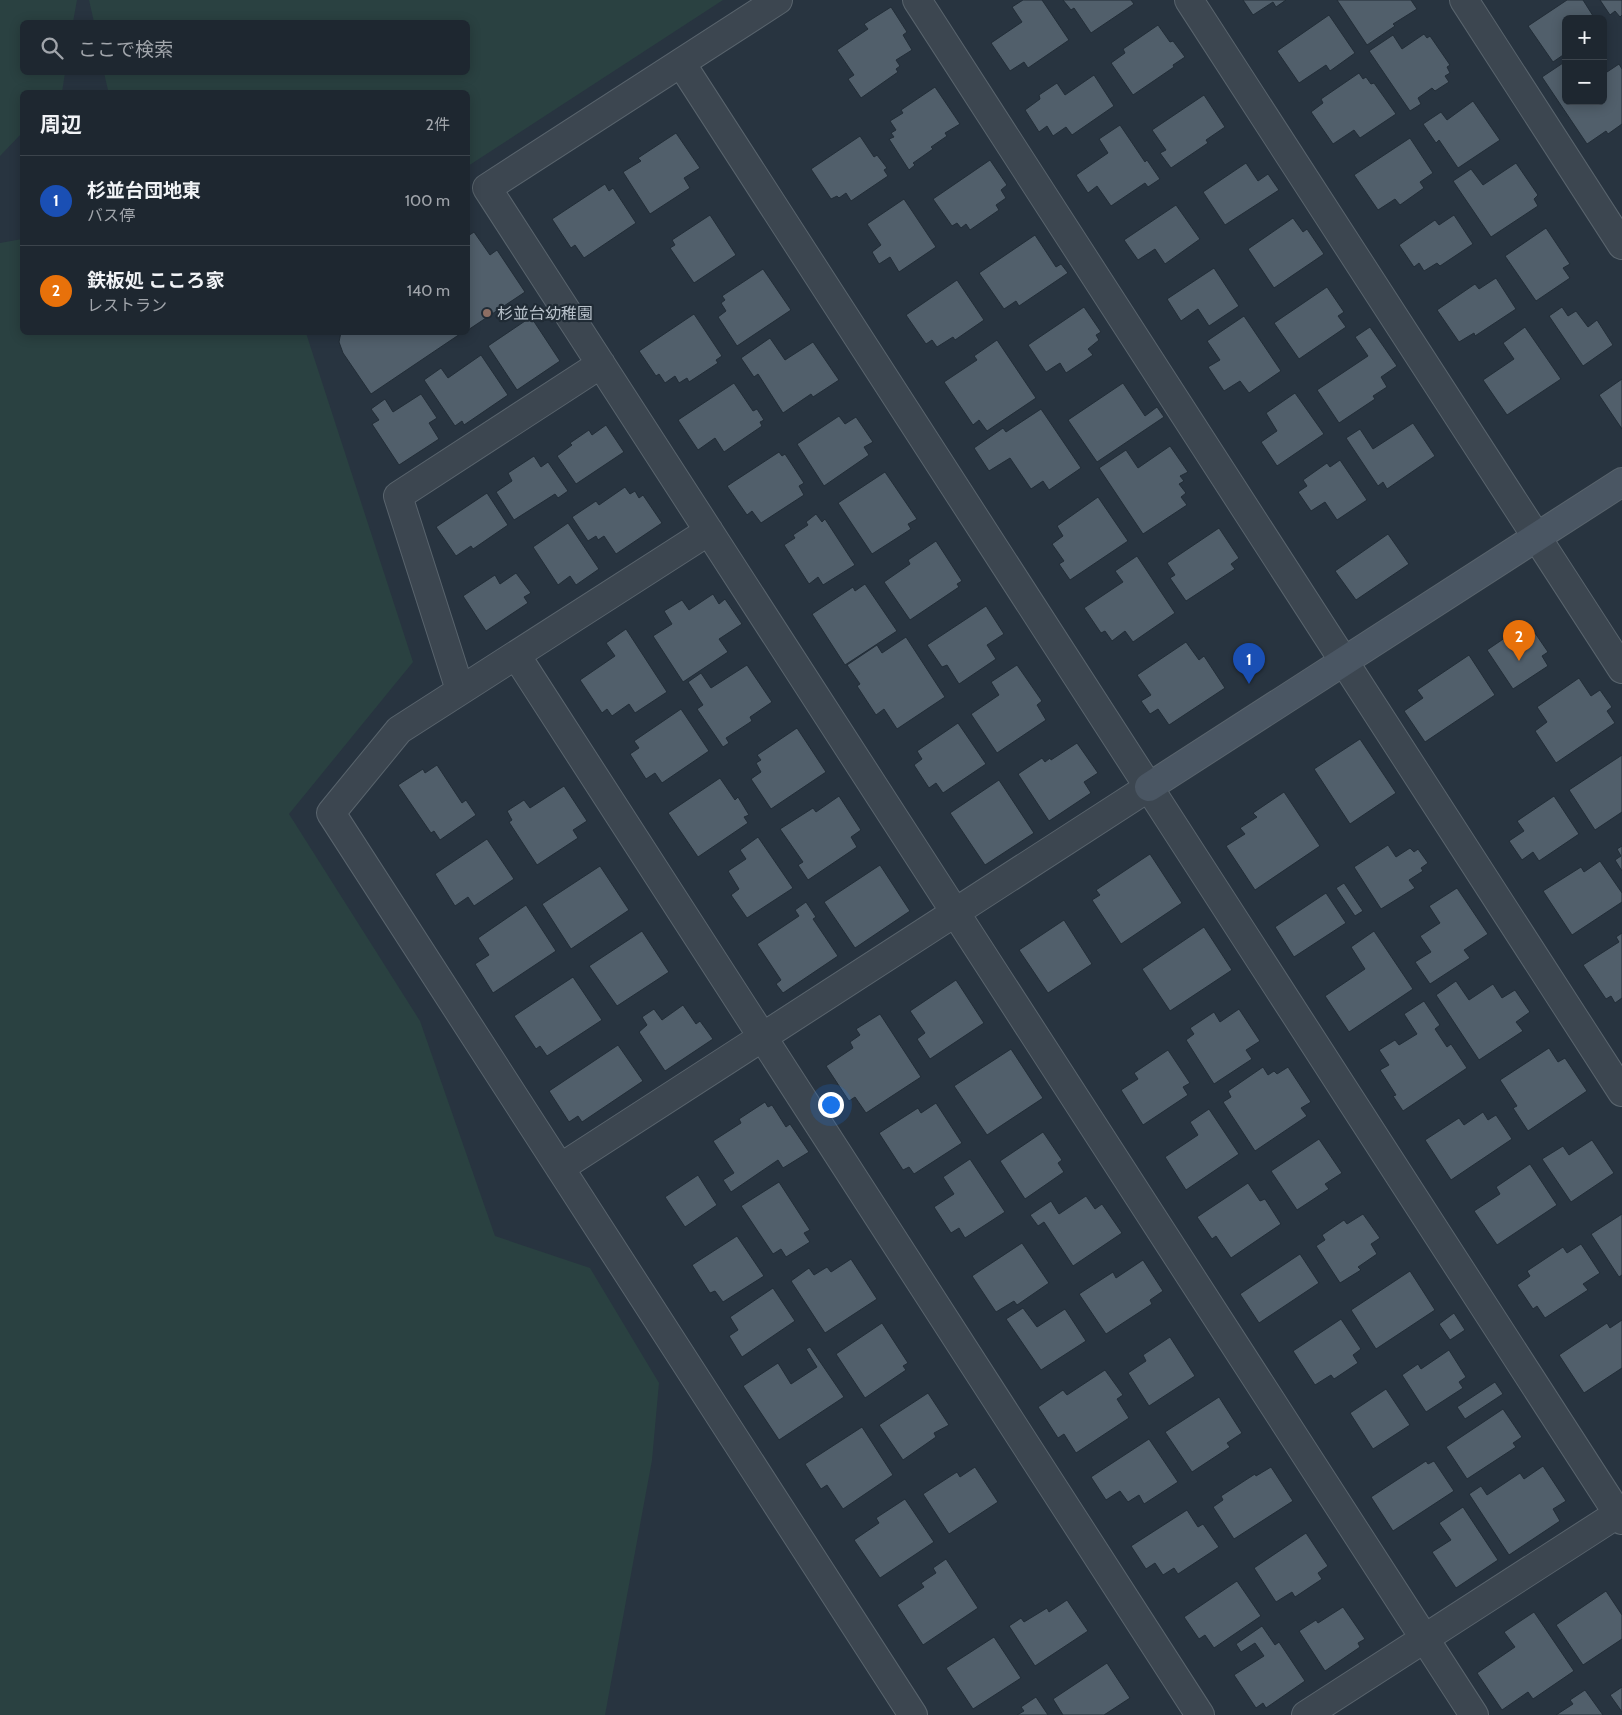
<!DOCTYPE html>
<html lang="ja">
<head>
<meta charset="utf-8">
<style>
	body { margin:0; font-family:Cabin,"Noto Sans JP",sans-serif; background:#2b333c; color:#f1f3f6 }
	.controls { position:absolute; right:15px; top:15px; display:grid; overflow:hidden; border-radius:8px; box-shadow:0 2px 12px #0003 }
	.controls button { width:45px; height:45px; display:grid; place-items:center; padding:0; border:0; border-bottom:1px solid #3c444c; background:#1e2730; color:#f1f3f6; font:25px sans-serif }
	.you { position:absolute; left:830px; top:1104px; width:18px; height:18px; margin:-12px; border:4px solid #fff; border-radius:50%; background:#1a73e8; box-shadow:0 0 0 8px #1a73e833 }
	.badge { display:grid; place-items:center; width:32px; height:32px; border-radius:50%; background:#95c3f3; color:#fff; font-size:16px; font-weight:700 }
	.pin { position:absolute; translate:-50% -41px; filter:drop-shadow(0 1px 2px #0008) }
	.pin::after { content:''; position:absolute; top:26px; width:18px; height:15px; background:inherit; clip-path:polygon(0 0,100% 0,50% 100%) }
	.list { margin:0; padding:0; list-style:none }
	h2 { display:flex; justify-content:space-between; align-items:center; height:65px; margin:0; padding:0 20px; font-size:21px }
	h2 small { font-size:16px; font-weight:400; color:#a1a5ab }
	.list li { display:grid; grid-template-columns:32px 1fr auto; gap:15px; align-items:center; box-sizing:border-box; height:90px; padding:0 20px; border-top:1px solid #3c444c }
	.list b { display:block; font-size:19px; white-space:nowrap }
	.list p { margin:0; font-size:16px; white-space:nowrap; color:#a1a5ab }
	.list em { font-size:16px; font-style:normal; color:#a1a5ab }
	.icon { flex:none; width:28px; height:28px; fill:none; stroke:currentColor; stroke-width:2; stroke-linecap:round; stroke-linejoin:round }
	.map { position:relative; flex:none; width:1622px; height:1715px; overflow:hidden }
	.search { position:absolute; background:#1e2730; box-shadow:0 2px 12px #0003; left:20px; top:20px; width:450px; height:55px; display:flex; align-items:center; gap:12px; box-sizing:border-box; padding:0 18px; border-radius:8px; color:#a1a5ab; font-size:19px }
	.panel { position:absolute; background:#1e2730; box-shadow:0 2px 12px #0003; left:20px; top:90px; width:450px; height:245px; border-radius:8px }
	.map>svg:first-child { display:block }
</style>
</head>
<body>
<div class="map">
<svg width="1622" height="1715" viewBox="0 0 1622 1715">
	<rect width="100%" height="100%" fill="#283440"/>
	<path fill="#2a4141" d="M0,0H77L73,22H22V72L65,73L62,92H22V133L0,156Z
		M89,0H723L468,166V92H113L108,90L104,73L468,72V22H94Z
		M22,239V332L306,333L413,662L289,814L420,1021L495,1236L590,1268L659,1383L652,1460L605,1715H0V243Z"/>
	<path fill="#515f6b" stroke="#222d37" d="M1023,0H1042L1069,40L1028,68L1024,62L1010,71L991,43L1022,22L1012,7Z
		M1063,0H1131L1134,4L1091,33L1074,8L1071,10Z
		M1243,0H1286L1276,7L1273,2L1253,15Z
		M1337,0H1411L1417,9L1393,24L1395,26L1367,45Z
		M1567,0H1583L1595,19H1566V53L1553,62L1528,26Z
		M1600,0H1622V15L1620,17L1615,11L1610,15Z
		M891,7L907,32L903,35L912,50L896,60L900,66L896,69L898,72L861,98L848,79L854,75L837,50L868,29L864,24Z
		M1329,15L1355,53L1330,71L1326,65L1299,83L1277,51Z
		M1158,25L1170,42L1173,41L1185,57L1173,65L1174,67L1133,95L1111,63L1125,53L1123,49Z
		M1424,34L1427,38L1430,36L1450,65L1447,67L1450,73L1445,76L1449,82L1435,91L1432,88L1418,98L1421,104L1410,111L1369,51L1393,35L1402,49Z
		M1566,61V101H1603V66L1607,72L1619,64L1622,69V124L1608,134L1606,131L1587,144L1542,77Z
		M1359,73L1363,79L1366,77L1371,84L1374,83L1396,114L1360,138L1354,130L1333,144L1311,112L1323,103L1321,99Z
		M1094,75L1114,106L1072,135L1066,127L1053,136L1047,126L1039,132L1025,110L1040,99L1039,95L1057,83L1065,95Z
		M935,87L960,124L945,133L947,136L931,147L933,149L913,163L915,165L909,170L889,139L894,137L891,133L896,130L890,121L903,113L901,110Z
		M1204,95L1225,127L1206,140L1208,143L1171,168L1160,153L1166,150L1152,130Z
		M1473,101L1500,140L1458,168L1439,140L1436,143L1423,124L1441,112L1447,120Z
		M1120,125L1145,162L1147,160L1160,179L1148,187L1145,183L1111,206L1097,186L1088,193L1076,175L1108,153L1099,139Z
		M676,133L700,168L684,178L690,188L650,214L623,172L641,161L638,158Z
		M860,136L874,157L877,155L887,168L884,170L888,176L851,201L846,193L839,198L837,196L831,199L811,169Z
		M1410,138L1433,173L1420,182L1424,188L1400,205L1395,199L1378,210L1354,175Z
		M990,160L1007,185L1001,190L1006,198L996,205L999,210L970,230L966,224L961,228L957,223L952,226L933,199Z
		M1246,163L1258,181L1268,174L1279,190L1225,225L1203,192Z
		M1516,163L1538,195L1534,199L1538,206L1491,237L1453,181L1471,169L1483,185Z
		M605,184L609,191L613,188L636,223L584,258L575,245L571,248L552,219Z
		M904,199L936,247L899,272L890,257L879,264L872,252L881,245L867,224Z
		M1176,205L1200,239L1165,264L1155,249L1138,260L1124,240Z
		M710,215L736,255L694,283L670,248L675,245L672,240Z
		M1454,215L1473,244L1440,266L1437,263L1424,271L1419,263L1414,267L1399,245L1435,220L1439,225Z
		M1293,218L1303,232L1307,229L1324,254L1274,288L1248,249Z
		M1546,228L1570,264L1563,268L1570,278L1536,301L1505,256Z
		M474,232L490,255L497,250L525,292L468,330V236Z
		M1035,235L1056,267L1061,264L1068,273L1019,306L1016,301L1004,309L979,273Z
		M1214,268L1239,306L1209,326L1198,309L1181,321L1167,299Z
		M763,269L791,310L737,346L718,317L726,311L721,303L725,300L722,296Z
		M1496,278L1516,309L1475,336L1474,333L1459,342L1437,310L1475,284L1479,289Z
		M957,280L984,320L955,340L953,337L937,347L932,340L926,344L906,315Z
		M1327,287L1344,312L1338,316L1346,327L1299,359L1274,323Z
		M1084,307L1101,332L1096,335L1099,340L1088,349L1093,355L1066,373L1060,363L1046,372L1028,345Z
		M1562,307L1568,316L1576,311L1588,327L1597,320L1613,345L1583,366L1549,316Z
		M694,314L722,356L716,360L718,363L689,382L687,378L679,383L675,376L665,383L659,374L656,376L639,351Z
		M1244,316L1281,371L1249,393L1240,381L1224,391L1208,367L1220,360L1207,341Z
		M531,317L560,361L517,390L488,346Z
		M1370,327L1397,366L1381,377L1387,387L1373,396L1375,399L1339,423L1317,390L1368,356L1355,337Z
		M1525,327L1561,379L1507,415L1483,380L1514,359L1503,343Z
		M341,332H463L371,394L343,353L339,342Z
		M770,338L785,360L813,342L839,380L813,397L811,394L783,413L758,374L754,377L741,358Z
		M997,340L1036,398L987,431L979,420L973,425L944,382L977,360L974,356Z
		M481,355L508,395L464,425L462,421L455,426L424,380L441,368L448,378Z
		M1622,379V429L1599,395Z
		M734,383L753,411L757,409L764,420L760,422L762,426L724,452L715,438L698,450L678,420Z
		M1123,383L1145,416L1157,407L1164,417L1097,462L1068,420Z
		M1295,393L1324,434L1277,466L1261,442L1277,431L1266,413Z
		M421,394L437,418L429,423L439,439L399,465L372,424L379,420L371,409L385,399L393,412Z
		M1041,409L1081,468L1049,490L1043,481L1031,489L1010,458L989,471L974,448L1003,428L1006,432Z
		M839,416L845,424L856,417L873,442L864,447L869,455L824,486L797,444Z
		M1413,423L1435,456L1387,489L1383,482L1378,486L1346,438L1360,429L1373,449Z
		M606,425L624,452L576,484L557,456L572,445L570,443L589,430L592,435Z
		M1170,446L1188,472L1180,476L1184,481L1179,484L1186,493L1181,497L1187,505L1143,534L1099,468L1126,450L1138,468Z
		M779,452L782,456L785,454L804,483L799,486L804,495L761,523L752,511L747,515L727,486Z
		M534,456L541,467L548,462L568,491L558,498L555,494L514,520L496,492L512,481L508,473Z
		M1340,460L1367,500L1337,520L1325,502L1311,511L1298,492L1307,486L1303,480L1327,463L1330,467Z
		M885,472L917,519L908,524L911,529L872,554L838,503Z
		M625,487L630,494L635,491L639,498L643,495L662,523L616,554L604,536L598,540L596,536L588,541L572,517L596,501L599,505Z
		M487,493L508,525L473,549L471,546L456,556L436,527Z
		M1098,497L1128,541L1070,580L1059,564L1064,561L1052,544L1063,536L1057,526Z
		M816,514L822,522L825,519L855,565L823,585L818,577L809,584L784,545L795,538L793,535L808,525L806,522Z
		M568,523L599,569L576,585L570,576L558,585L533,547Z
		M1219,528L1239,558L1231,564L1235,569L1186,601L1170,578L1175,575L1167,563Z
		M1388,534L1409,564L1356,600L1335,571Z
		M936,541L962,581L957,584L959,587L910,620L884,582L910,564L908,560Z
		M1137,556L1175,613L1133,642L1125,631L1112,641L1105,631L1101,633L1084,608L1123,582L1115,571Z
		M516,573L531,593L524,597L528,603L486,631L463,596L495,575L500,584Z
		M865,584L897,631L845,665L812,614L853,587L855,591Z
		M713,594L719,604L725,599L742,624L719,639L728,652L683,682L653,636L672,624L664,611L682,600L689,610Z
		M986,606L1004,634L987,645L996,659L959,684L947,665L942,667L927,645Z
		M1521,627L1528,638L1535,633L1548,652L1542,656L1548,666L1513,689L1487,650Z
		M626,629L667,692L635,713L629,704L612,716L607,709L602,713L580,680L615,656L606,643Z
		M906,637L945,697L897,729L884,709L876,715L857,686L860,684L847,665L877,645L882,653Z
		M1186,642L1199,660L1204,656L1225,688L1169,725L1158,709L1150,714L1141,701L1151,695L1137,675Z
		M1469,655L1495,695L1425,742L1404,711L1423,698L1417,690Z
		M747,665L772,702L750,717L752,721L726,738L729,743L723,747L697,709L703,705L688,682L701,673L711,688Z
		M1017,665L1042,701L1037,705L1046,720L997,753L971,714L999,695L991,682Z
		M1579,678L1591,696L1600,690L1612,707L1607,711L1615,723L1556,763L1535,731L1547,722L1537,707Z
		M681,709L709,751L662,783L655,773L646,779L630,754L639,748L634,741Z
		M958,723L986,764L943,793L936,783L929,788L914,765L922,759L917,751Z
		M797,728L826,772L771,809L751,779L761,772L756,763L761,760L757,755Z
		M1360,739L1396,793L1350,824L1314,769Z
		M1077,743L1098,773L1084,782L1091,793L1049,821L1018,774L1042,758L1045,762L1050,758L1051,760Z
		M1622,755V812L1595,830L1569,790Z
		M437,765L462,803L466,800L476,815L440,840L434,831L431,833L398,785L423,769L425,773Z
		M720,778L735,800L738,797L749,815L744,817L748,823L698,857L668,813Z
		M999,780L1034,833L985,865L950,813Z
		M564,786L587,821L573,830L578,838L537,865L509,822L512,820L507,811L524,800L530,808Z
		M1284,792L1320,846L1255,890L1226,846L1245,834L1240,828L1257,817L1253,813Z
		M839,796L861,830L851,837L857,847L808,880L798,865L803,862L780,829L813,808L816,812Z
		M1554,796L1579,834L1539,861L1533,852L1522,860L1509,841L1524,831L1517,821Z
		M758,837L793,888L747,918L731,895L739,889L728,871L746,859L740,850Z
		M487,839L514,879L474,906L468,897L455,906L435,874Z
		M1388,845L1396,857L1410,848L1414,852L1418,849L1428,863L1421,868L1423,871L1409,880L1415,888L1381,909L1354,867Z
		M1622,846V871L1615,860L1621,856L1617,849Z
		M1150,854L1182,903L1121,944L1092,900L1100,895L1096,890Z
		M1600,861L1622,893V902L1572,935L1543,891L1581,867L1584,872Z
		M880,865L910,911L855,948L824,902Z
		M600,866L629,910L571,949L542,904Z
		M1344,883L1363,911L1355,916L1336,888Z
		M1457,888L1488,934L1464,950L1470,958L1430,984L1415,962L1431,952L1420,936L1440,923L1429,906Z
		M1326,893L1346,923L1294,957L1275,927Z
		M806,902L816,917L813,919L838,956L783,993L776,984L781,980L757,944L799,916L795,910Z
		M526,905L556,951L493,993L475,964L489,955L478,938Z
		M1064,920L1092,964L1048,993L1019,950Z
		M1204,927L1232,970L1170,1011L1142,969Z
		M642,931L669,972L617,1006L589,966Z
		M1374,931L1413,989L1349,1032L1325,996L1365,969L1351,947Z
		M1622,933V998L1615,1003L1611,996L1606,999L1583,965L1619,942L1616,937Z
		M573,977L602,1020L547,1056L540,1046L536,1049L514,1016Z
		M956,980L984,1023L930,1059L917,1039L925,1033L910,1011Z
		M1456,981L1469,1000L1493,984L1502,998L1515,990L1530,1012L1516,1022L1523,1031L1479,1060L1436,995Z
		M1424,1001L1440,1025L1435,1029L1447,1047L1451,1044L1467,1068L1403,1111L1393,1096L1396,1095L1380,1070L1389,1065L1379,1050L1395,1040L1399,1045L1417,1034L1404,1014Z
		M683,1005L696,1024L700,1021L713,1039L665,1071L639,1032L647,1025L642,1017L654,1009L662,1020Z
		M1239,1009L1260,1041L1246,1050L1252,1059L1214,1084L1186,1040L1194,1034L1190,1028L1214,1012L1220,1022Z
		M880,1014L921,1077L866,1113L855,1097L849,1101L826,1066L853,1048L850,1042L860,1035L856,1029Z
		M618,1045L643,1081L582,1122L578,1116L569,1122L549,1091Z
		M1549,1048L1558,1062L1565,1058L1587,1091L1528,1131L1513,1108L1517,1106L1500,1080Z
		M1011,1049L1043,1098L987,1135L954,1086Z
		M1168,1050L1190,1083L1183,1087L1188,1095L1143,1125L1121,1090L1138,1079L1134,1073Z
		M1263,1067L1268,1075L1274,1071L1277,1074L1288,1067L1311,1102L1301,1108L1307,1116L1255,1151L1223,1102L1231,1097L1228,1091Z
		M765,1102L768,1107L772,1105L786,1127L790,1124L809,1152L783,1168L778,1160L731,1192L723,1180L734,1173L713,1141L741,1123L739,1119Z
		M936,1103L962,1143L914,1174L909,1167L903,1170L879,1133L918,1108L921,1113Z
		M1209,1109L1239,1154L1186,1190L1165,1157L1198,1135L1190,1122Z
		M1483,1112L1488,1120L1496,1115L1512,1139L1451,1180L1425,1140L1459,1118L1464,1125Z
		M1043,1132L1062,1160L1058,1163L1064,1172L1025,1199L1000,1161Z
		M1319,1139L1342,1173L1325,1184L1329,1189L1297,1210L1271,1171Z
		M1592,1140L1614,1173L1571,1202L1542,1159L1563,1146L1569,1155Z
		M970,1159L1005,1212L965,1238L959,1228L951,1233L934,1207L954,1194L943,1177Z
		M1530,1164L1557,1205L1497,1245L1474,1211L1500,1194L1496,1187Z
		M698,1175L717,1205L685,1227L665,1197Z
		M779,1182L810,1230L804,1233L810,1242L786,1257L781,1249L773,1254L741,1206Z
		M1248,1183L1260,1201L1265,1199L1281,1224L1231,1258L1216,1236L1212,1239L1197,1217Z
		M1086,1196L1095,1209L1102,1204L1122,1233L1073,1266L1044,1222L1038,1226L1030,1215L1051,1201L1059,1214Z
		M1363,1214L1380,1238L1371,1244L1377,1254L1358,1267L1361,1270L1340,1283L1316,1246L1325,1240L1322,1235L1344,1220L1347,1224Z
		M1622,1214V1275L1619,1277L1591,1234Z
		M737,1236L764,1276L723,1302L715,1291L710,1293L692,1265Z
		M1022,1243L1049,1283L1017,1305L1014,1301L996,1312L972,1276Z
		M1581,1244L1600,1273L1583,1284L1588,1290L1545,1318L1537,1306L1533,1309L1517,1285L1530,1276L1527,1271L1563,1247L1567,1253Z
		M1300,1254L1319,1283L1259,1323L1240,1294Z
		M851,1259L877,1299L825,1333L791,1281L809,1268L814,1275L827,1267L831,1272Z
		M1143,1260L1163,1291L1150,1300L1152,1304L1106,1334L1079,1294L1113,1272L1116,1278Z
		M1410,1271L1435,1310L1376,1349L1351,1310Z
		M773,1288L795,1321L742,1357L729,1336L738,1330L730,1317Z
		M1023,1308L1037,1327L1065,1309L1086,1341L1041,1370L1006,1319Z
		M1454,1313L1465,1330L1450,1340L1439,1324Z
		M1341,1319L1361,1349L1353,1355L1358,1363L1334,1379L1331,1375L1315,1385L1293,1351Z
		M1622,1320V1368L1584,1393L1559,1355L1607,1323L1610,1328Z
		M882,1323L908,1363L903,1366L906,1370L865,1398L836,1354Z
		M1170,1337L1195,1376L1149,1406L1128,1373L1146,1361L1143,1355Z
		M810,1347L844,1397L779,1440L743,1386L778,1363L791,1384L817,1367L806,1349Z
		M1449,1350L1466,1377L1459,1382L1463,1388L1426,1412L1402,1375L1418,1364L1421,1369Z
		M1105,1370L1123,1395L1117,1399L1129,1418L1076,1453L1064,1434L1058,1438L1038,1407L1063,1390L1067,1395Z
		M1495,1382L1503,1394L1465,1419L1457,1407Z
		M1386,1389L1410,1425L1373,1449L1350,1413Z
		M928,1393L949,1425L934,1433L936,1437L903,1460L879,1425Z
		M1219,1397L1242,1433L1227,1443L1230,1447L1192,1472L1165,1432Z
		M1503,1409L1522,1437L1513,1443L1516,1447L1467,1479L1446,1447Z
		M862,1427L893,1475L843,1509L827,1485L821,1489L805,1464Z
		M1149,1439L1178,1482L1144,1504L1139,1495L1128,1502L1120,1491L1106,1500L1091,1477Z
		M1426,1461L1428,1464L1434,1461L1454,1491L1393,1531L1371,1497Z
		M1543,1466L1566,1501L1553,1509L1560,1521L1509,1555L1469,1494L1481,1486L1487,1495L1520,1473L1524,1479Z
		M975,1467L998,1502L949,1534L923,1494L957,1472L960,1477Z
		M1271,1467L1293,1501L1234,1539L1213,1507L1223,1500L1221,1496L1255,1474L1256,1476Z
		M905,1499L934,1542L880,1578L854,1540L879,1523L876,1518Z
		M1463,1507L1498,1560L1456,1588L1432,1552L1451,1540L1439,1523Z
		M1187,1510L1198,1527L1203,1524L1219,1547L1178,1574L1174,1568L1163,1575L1155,1563L1146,1569L1131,1546Z
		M1306,1533L1328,1566L1318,1573L1322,1579L1295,1597L1292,1592L1276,1602L1254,1568Z
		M946,1559L978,1608L923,1645L897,1605L924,1587L921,1583L936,1573L933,1568Z
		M1237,1581L1261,1616L1214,1648L1205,1635L1199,1639L1184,1617Z
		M1606,1591L1622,1615V1639L1583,1665L1556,1625Z
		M1067,1600L1088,1631L1035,1666L1009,1626L1021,1618L1024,1622L1047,1608L1049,1612Z
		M1343,1607L1365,1639L1358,1643L1360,1647L1325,1671L1299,1631L1316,1620L1318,1623Z
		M1534,1612L1574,1671L1533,1699L1528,1692L1502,1710L1477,1673L1515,1647L1504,1632Z
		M1262,1626L1275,1645L1279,1642L1305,1681L1266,1708L1263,1703L1256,1708L1234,1675L1264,1656L1255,1643L1241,1652L1236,1644Z
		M994,1637L1021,1678L973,1709L946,1668Z
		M1107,1663L1130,1698L1104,1715H1063L1053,1699Z
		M1622,1687V1712L1610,1695Z
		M1585,1690L1603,1715H1556L1573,1704L1570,1700Z
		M1036,1697L1048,1715H1017L1024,1711L1021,1707Z"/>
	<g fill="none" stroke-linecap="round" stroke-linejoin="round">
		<defs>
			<path id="street" d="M778,0L487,188L1474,1715
				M917,0L1622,1092
				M1189,0L1622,669
				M1464,0L1622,245
				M681,63L1622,1520
				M709,531L399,730L331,813L913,1715
				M516,655L1200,1715
				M460,690L398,496L601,364
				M560,1168L1149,787
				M1306,1715L1622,1511"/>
			<path id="secondary" d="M1149,787L1622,482"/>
		</defs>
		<use href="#street" stroke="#59646d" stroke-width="30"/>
		<use href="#secondary" stroke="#59646d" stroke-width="30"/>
		<use href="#street" stroke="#3c4650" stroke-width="28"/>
		<use href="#secondary" stroke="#4a5663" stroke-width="28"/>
	</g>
	<circle fill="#8d6e63" stroke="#202b35" stroke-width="2" cx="487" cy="313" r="5"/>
	<g text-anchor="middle" stroke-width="4.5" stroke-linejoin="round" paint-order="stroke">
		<g font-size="16" fill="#b8c1ca" stroke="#202b35" text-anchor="start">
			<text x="497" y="319">杉並台幼稚園</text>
		</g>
	</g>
</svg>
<div class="controls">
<button>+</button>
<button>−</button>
</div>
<div class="you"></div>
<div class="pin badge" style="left:1249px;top:684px;background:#1a4fb4">1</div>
<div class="pin badge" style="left:1519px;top:661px;background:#e8710a">2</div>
<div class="search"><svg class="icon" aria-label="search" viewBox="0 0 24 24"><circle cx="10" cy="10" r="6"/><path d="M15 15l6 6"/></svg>ここで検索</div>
<section class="panel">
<h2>周辺<small>2件</small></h2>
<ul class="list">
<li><span class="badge" style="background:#1a4fb4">1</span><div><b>杉並台団地東</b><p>バス停</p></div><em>100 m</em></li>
<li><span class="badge" style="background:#e8710a">2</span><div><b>鉄板処 こころ家</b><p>レストラン</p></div><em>140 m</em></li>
</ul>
</section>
</div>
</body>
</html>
